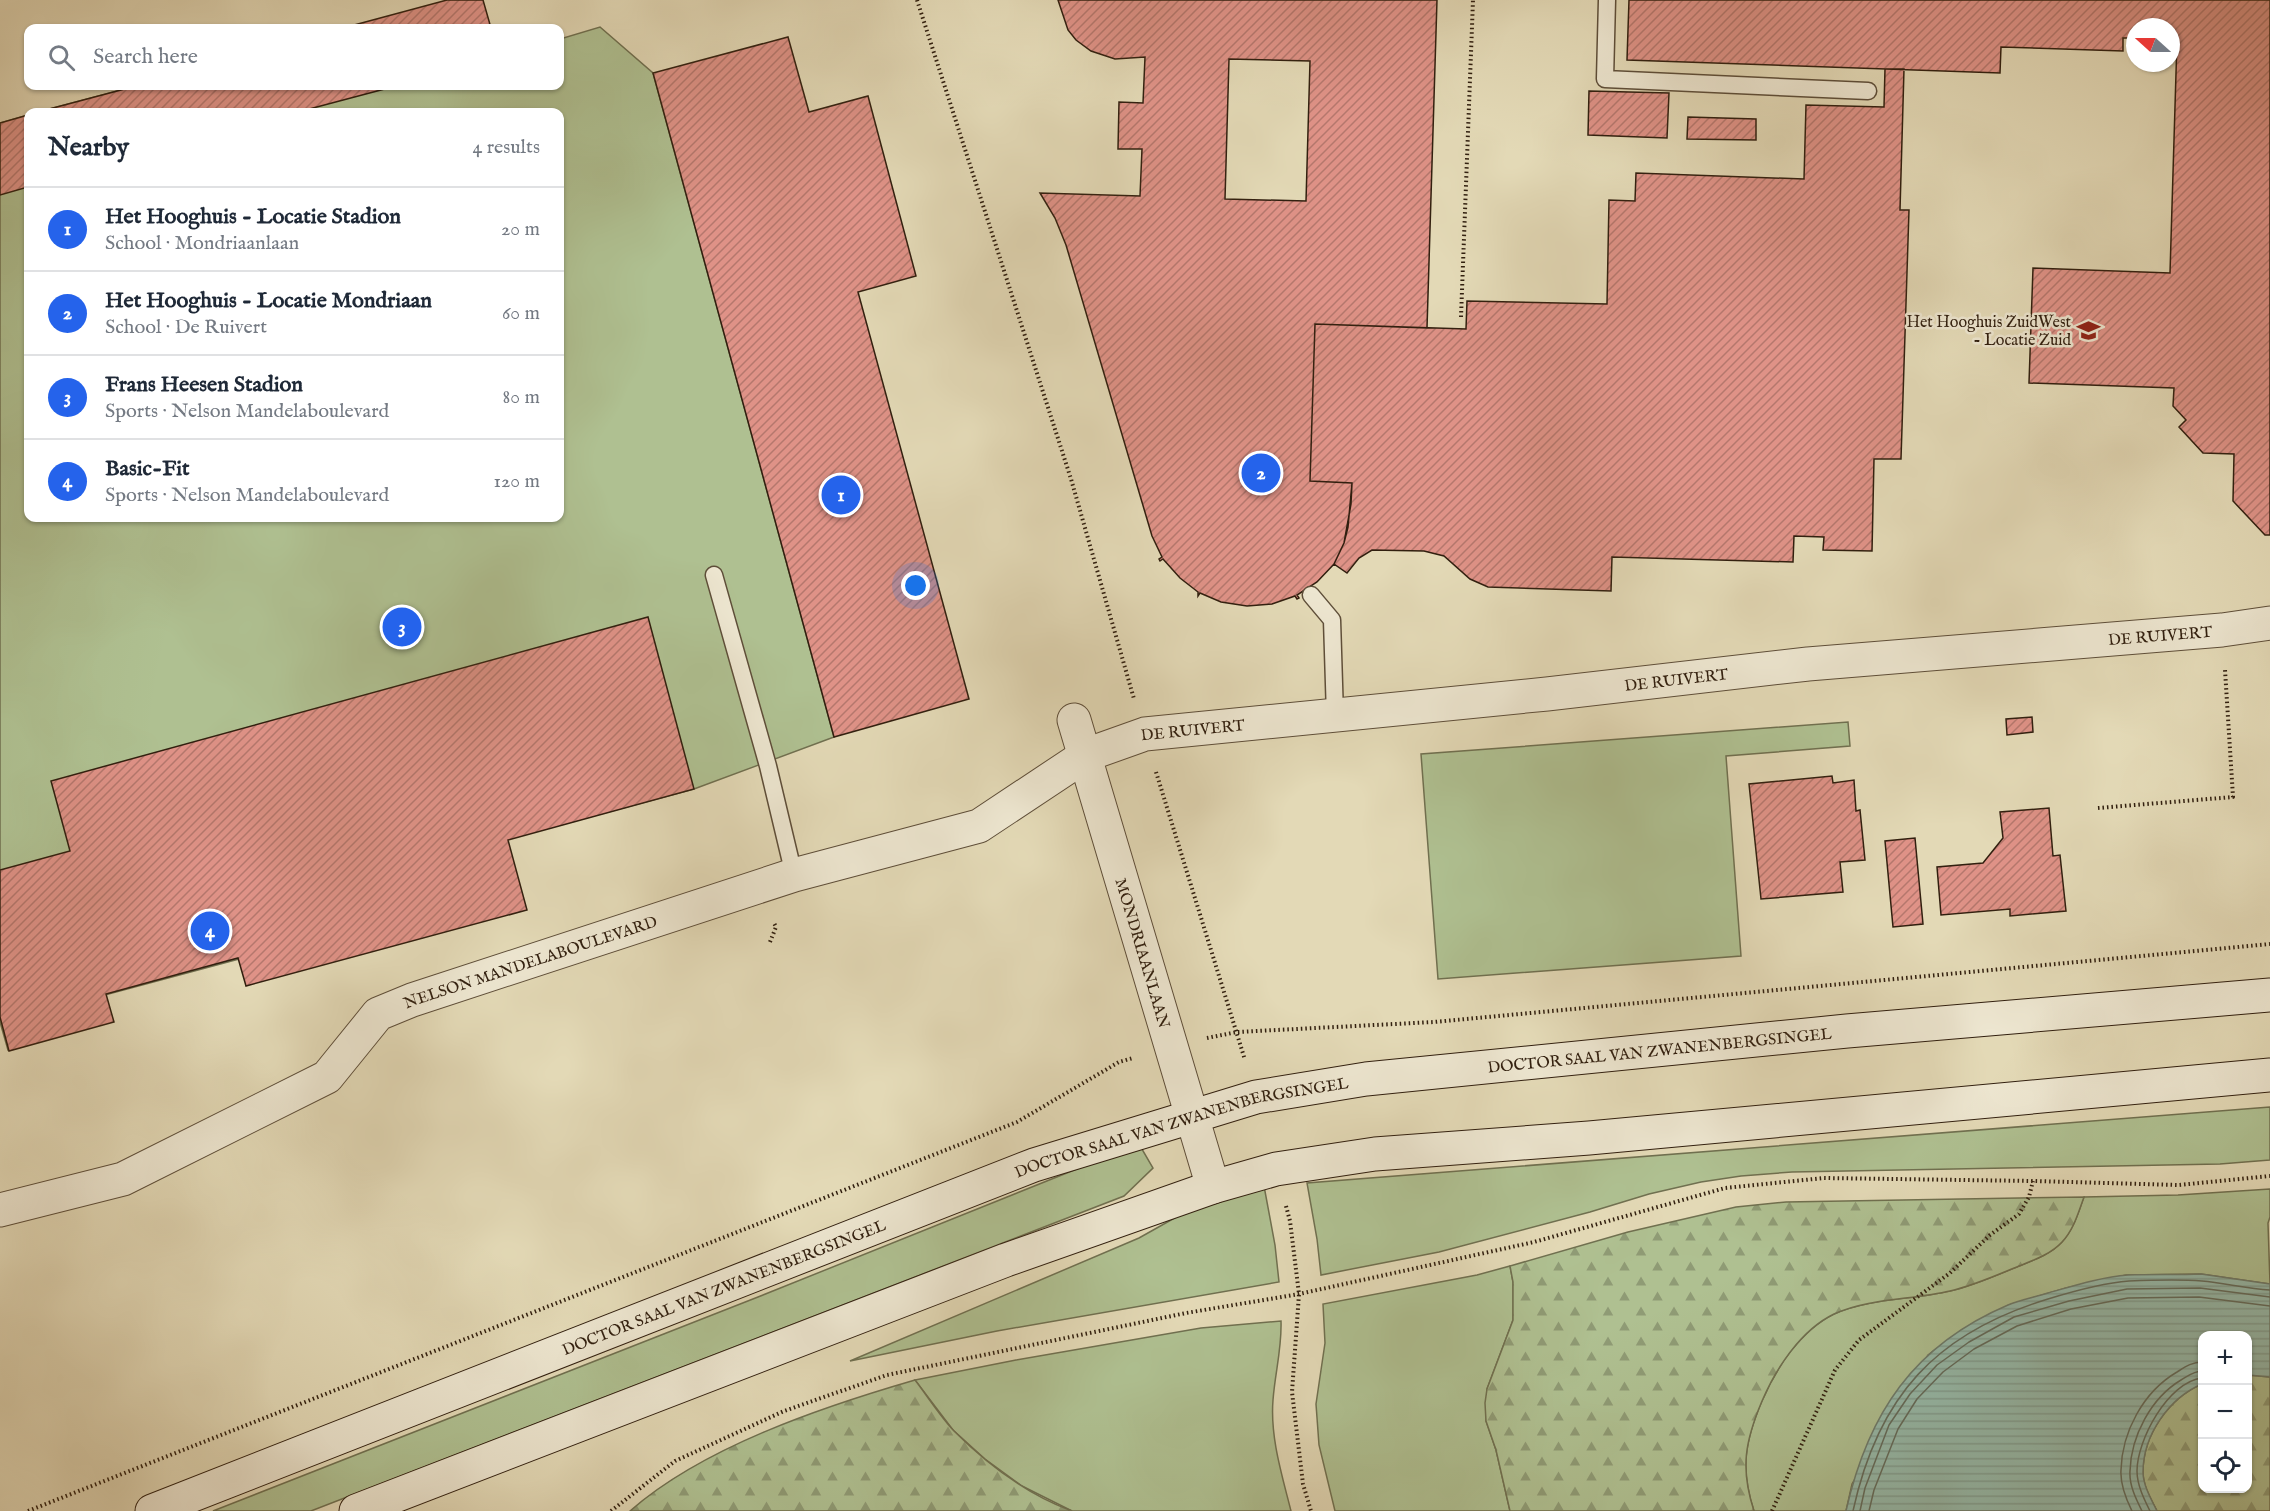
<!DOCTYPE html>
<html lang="en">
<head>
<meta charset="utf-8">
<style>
	body { margin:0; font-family:"IM FELL English",serif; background:#f6f6f7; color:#1f2937 }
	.controls { position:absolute; right:18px; bottom:18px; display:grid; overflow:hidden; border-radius:12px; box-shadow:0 2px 4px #0004 }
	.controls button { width:54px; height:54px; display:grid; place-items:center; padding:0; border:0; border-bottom:2px solid #e0e1e3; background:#fff; color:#1f2937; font:30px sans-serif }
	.compass { position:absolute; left:2126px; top:18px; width:54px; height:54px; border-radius:50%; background:#fff; box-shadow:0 2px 4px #0004; rotate:291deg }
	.you { position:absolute; left:916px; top:586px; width:21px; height:21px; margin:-15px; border:4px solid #fff; border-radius:50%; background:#1a73e8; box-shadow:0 0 0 9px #1a73e833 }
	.badge { display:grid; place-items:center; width:39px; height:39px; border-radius:50%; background:#2563eb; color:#fff; font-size:20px; font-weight:700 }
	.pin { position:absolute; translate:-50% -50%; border:3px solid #fff; box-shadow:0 2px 6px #0006 }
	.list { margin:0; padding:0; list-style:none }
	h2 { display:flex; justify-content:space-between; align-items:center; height:78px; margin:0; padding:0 24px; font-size:26px }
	h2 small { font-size:20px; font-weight:400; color:#747a83 }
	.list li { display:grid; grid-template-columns:39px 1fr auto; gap:18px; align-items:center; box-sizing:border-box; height:84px; padding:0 24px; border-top:2px solid #e0e1e3 }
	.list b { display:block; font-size:22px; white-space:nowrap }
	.list p { margin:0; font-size:20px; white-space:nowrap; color:#747a83 }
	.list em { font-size:20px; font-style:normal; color:#747a83 }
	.icon { flex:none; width:33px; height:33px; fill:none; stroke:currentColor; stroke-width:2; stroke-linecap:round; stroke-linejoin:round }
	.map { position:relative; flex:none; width:2270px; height:1511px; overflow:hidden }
	.search { position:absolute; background:#fff; box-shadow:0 2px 4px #0004; left:24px; top:24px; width:540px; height:66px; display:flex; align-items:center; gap:15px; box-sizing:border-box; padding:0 21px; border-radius:12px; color:#747a83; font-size:22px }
	.panel { position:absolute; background:#fff; box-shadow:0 2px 4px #0004; left:24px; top:108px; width:540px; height:414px; border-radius:12px }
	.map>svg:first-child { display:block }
</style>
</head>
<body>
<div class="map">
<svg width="2270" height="1511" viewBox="0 0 2270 1511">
	<defs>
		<pattern id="forest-firs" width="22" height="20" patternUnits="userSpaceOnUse" patternTransform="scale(1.5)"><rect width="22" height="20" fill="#afc091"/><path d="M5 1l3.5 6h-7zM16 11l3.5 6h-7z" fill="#8f9b75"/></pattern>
		<pattern id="water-rules" width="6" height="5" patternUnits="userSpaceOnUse" patternTransform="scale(1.5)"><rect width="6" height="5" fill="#96baaa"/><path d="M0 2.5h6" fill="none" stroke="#829f91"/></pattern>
		<pattern id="building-hatch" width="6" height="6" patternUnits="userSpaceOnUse" patternTransform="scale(1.5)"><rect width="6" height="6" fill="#df9287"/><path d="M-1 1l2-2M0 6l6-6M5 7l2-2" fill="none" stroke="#b5776d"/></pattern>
	</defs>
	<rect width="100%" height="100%" fill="#e3d9b6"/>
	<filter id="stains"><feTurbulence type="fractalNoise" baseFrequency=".00333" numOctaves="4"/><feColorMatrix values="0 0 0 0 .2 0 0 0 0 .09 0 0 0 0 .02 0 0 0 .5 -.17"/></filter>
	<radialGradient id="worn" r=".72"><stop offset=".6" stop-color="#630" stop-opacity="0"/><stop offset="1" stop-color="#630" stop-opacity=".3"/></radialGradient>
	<path fill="#afc091" stroke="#707050" stroke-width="1.5" d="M600,27L653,73L834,737L694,789L507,839L239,959L60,1007L66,1034L8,1050L0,1022V123L28,115V518H560V112H38L136,86H560V39Z
		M1848,722L1850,746L1726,756L1741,956L1438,979L1421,754Z
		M2270,1107V1160L2220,1164L1792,1172L1741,1176L1701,1182L1649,1194L1590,1212L1439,1252L1321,1275L1317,1239L1307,1183Z
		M1139,1144L1153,1168L1124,1196L311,1511H213L758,1297Z
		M1264,1186L1275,1245L1279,1282L997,1331L850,1361L1139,1238L1196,1206Z
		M2270,1189V1217L2268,1223L2270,1284L2201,1274L2126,1275L2066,1288L2009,1305L1962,1330L1928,1355L1852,1484L1846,1511H1754C1740,1469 1745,1441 1762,1401C1776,1368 1801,1330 1834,1314C1869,1298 1912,1300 1950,1291C1973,1286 1997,1275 2019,1266C2034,1260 2051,1254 2062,1242C2074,1229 2078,1213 2084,1197L2178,1195Z
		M1510,1266L1513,1282V1320L1487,1389L1486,1421L1496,1450L1510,1511H1335L1319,1445L1316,1404L1325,1343L1323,1304L1477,1275Z
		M1281,1321C1282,1348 1275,1373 1273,1400C1270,1437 1282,1475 1291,1511H1072L1022,1486L985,1459L953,1430L915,1380L1016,1360L1201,1328Z"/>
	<path fill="url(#forest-firs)" stroke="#707050" stroke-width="1.5" d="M2084,1197C2078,1213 2074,1229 2062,1242C2051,1254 2034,1260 2019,1266C1997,1275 1973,1286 1950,1291C1912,1300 1869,1298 1834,1314C1801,1330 1776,1368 1762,1401C1745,1441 1740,1469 1754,1511H1510L1496,1450L1486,1421L1485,1403L1487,1389L1513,1320V1282L1510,1266L1628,1232L1736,1207L1786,1202Z
		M2248,1375L2270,1377V1511H2157C2151,1499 2143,1486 2143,1472C2143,1435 2169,1398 2202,1384V1488H2248Z
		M915,1380C928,1397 940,1416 954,1431C987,1464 1028,1495 1072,1511H630C703,1447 822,1407 915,1380Z"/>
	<path fill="url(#water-rules)" stroke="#6e7c6c" stroke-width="1.5" d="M2201,1274L2270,1284V1377L2248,1375V1336H2202V1384C2169,1398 2143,1435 2143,1472C2143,1485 2151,1499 2157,1511H1846C1868,1413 1914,1345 2008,1305C2020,1300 2035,1297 2048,1293C2073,1286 2101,1277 2128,1275C2152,1274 2177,1275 2201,1274Z"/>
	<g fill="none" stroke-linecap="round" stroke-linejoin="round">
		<path stroke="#646c5c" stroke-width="1.5" d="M1853,1511C1878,1396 1936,1333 2048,1299C2074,1291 2102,1283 2129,1281C2152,1280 2178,1279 2202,1281C2225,1283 2247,1289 2270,1290
			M1860,1511L1865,1488L1889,1425L1910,1394L1937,1365L1969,1342L2014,1317L2069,1301L2127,1289L2200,1288L2270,1297
			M1869,1511L1874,1490L1898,1429L1917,1399L1943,1372L1974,1349L2017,1326L2071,1309L2128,1298L2199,1297L2270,1306
			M2132,1511C2126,1499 2120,1484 2121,1470C2122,1432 2143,1392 2177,1372C2185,1367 2192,1362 2202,1362
			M2142,1511C2136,1499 2129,1485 2130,1471C2131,1436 2151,1398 2181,1380C2188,1376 2194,1371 2202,1371
			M2150,1511C2144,1499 2137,1485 2137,1471C2137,1440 2168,1382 2202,1378"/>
	</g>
	<path fill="url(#building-hatch)" stroke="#311f0f" stroke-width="1.5" fill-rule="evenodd" d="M447,0H483L491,28H343Z
		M1058,0H1437L1427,328L1315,324L1310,481L1352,483L1351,504L1344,543L1334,564L1317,582L1297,595L1299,598L1297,599L1295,596L1272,604L1247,606L1221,602L1200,593L1198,596V592L1180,578L1163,559L1160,561L1159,559L1162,557L1152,536L1066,245L1055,218L1040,193L1140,196L1142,149H1118L1119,102L1143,103L1145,57L1115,59L1091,51L1076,40L1068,30ZM1229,59L1310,61L1306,201L1225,199Z
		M1629,0H2270V535H2265L2233,501L2234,454L2203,453L2179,427L2186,420L2173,406L2174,388L2029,383L2033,268L2170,273L2177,40H2171V27H2135V38H2123V51L2001,47L2000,73L1627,60Z
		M788,37L809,112L868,96L916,276L858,292L969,699L834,737L653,73Z
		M1885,69H1904L1900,210H1909L1901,459H1874L1872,551L1823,550L1824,537L1794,536L1793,562L1612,557L1611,591L1488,587L1470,579L1444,556L1424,551L1372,550L1359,558L1347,573L1334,564L1344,543L1348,527L1352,483L1310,481L1315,324L1466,329L1467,301L1607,304L1609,200L1635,201L1636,173L1804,179L1806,105L1884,107Z
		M136,86H396L298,112H38Z
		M1589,91L1669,93L1667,138L1588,135Z
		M28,115V187L0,195V123Z
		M1688,117L1756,119V140L1687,139Z
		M648,617L694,789L508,840L527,910L246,986L238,958L190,971L106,994L114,1022L9,1051L0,1017V870L70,851L51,781Z
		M2032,717L2033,732L2007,735L2006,719Z
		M1832,776L1833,783L1854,780L1856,811L1860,810L1865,860L1840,862L1843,892L1761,899L1749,784Z
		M2049,808L2053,856L2060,855L2066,911L2010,916V909L1941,915L1937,867L1983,863L2003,838L2000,812Z
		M1915,838L1923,924L1893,927L1885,841Z"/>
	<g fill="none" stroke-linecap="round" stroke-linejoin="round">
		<defs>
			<path id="service" d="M1607,0L1605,79L1868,91
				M714,575L768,766L794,875
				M1311,595L1332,620L1335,716"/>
			<g id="minor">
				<path id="s1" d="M1074,720L1213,1187"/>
				<path id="s2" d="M0,1210L123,1179L327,1077L378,1014L412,1000L794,875L979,826L1086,755L1145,734L1547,694L1808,664L2222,630L2270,623"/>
			</g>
			<g id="secondary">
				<path id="s3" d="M152,1511L1034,1165L1256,1097L1366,1079L1847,1031L2270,995"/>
				<path d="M356,1511L1006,1260L1213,1187L1276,1169L1375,1154L1589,1138L2270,1075"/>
			</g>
		</defs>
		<use href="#service" stroke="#5e4e39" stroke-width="19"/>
		<use href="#minor" stroke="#5e4e39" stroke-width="35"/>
		<use href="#secondary" stroke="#311f0f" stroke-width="35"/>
		<path stroke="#311f0f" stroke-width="4" stroke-dasharray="1.5 3" stroke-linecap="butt" d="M917,0L1071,479L1134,699
			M1461,317L1473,0
			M1156,772L1245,1060
			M2098,808L2233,797L2225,670
			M770,942L776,927L774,923
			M1207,1038L1237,1032L1434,1022L2270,944
			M1286,1206L1290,1221L1299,1294L1292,1392L1303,1484L1311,1511
			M28,1511L1017,1122L1119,1062L1133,1058
			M611,1511L675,1461L784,1411L887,1375L1186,1313L1299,1294L1534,1242L1725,1188L1824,1178L2033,1181L2179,1185L2270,1176
			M1772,1511L1835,1370L1859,1340L1950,1273L1990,1235L2019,1214L2029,1197L2033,1181"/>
		<use href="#service" stroke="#ede6d0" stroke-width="16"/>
		<use href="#minor" stroke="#ede6d0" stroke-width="33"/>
		<use href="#secondary" stroke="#ede6d0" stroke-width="33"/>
	</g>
	<defs>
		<symbol id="school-bare" viewBox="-9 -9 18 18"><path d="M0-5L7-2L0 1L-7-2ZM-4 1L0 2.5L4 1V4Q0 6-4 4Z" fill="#8f2418" stroke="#ede6d0" stroke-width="2.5" paint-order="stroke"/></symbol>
	</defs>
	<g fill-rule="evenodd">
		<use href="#school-bare" x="2072" y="314" width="33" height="33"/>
	</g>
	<g text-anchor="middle" stroke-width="5" stroke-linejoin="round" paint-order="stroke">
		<g font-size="16" fill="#311f0f" stroke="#ede6d0" text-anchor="end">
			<text x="2071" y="327">Het Hooghuis ZuidWest<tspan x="2071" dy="18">- Locatie Zuid</tspan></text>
		</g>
		<g font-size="16" fill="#311f0f" stroke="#ede6d0">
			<text dy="6" stroke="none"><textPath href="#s2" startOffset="2277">DE RUIVERT</textPath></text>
			<text dy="6" stroke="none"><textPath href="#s2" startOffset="1791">DE RUIVERT</textPath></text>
			<text dy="6" stroke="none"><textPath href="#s2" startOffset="1305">DE RUIVERT</textPath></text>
			<text dy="6" stroke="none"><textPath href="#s1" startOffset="243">MONDRIAANLAAN</textPath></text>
			<text dy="6" stroke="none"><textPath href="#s2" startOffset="597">NELSON MANDELABOULEVARD</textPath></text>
			<text dy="6" stroke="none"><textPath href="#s3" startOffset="1586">DOCTOR SAAL VAN ZWANENBERGSINGEL</textPath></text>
			<text dy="6" stroke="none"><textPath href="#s3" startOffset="1100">DOCTOR SAAL VAN ZWANENBERGSINGEL</textPath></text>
			<text dy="6" stroke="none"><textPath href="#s3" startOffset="614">DOCTOR SAAL VAN ZWANENBERGSINGEL</textPath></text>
		</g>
	</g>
	<rect width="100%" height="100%" filter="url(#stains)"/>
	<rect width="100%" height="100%" fill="url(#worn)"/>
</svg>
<div class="controls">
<button>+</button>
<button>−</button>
<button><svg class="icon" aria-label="locate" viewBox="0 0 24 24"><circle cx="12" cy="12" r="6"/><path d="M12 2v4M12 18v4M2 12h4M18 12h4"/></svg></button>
</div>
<svg class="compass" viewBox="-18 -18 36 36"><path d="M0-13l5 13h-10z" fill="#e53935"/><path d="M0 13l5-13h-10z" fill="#747a83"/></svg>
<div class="you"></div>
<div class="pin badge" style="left:841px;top:495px">1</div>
<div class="pin badge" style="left:1261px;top:473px">2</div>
<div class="pin badge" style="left:402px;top:627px">3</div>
<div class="pin badge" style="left:210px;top:931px">4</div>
<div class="search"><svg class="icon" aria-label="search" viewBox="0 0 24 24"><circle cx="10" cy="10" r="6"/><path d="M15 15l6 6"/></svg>Search here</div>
<section class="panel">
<h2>Nearby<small>4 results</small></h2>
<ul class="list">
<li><span class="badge">1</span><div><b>Het Hooghuis - Locatie Stadion</b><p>School · Mondriaanlaan</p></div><em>20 m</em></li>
<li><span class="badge">2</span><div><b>Het Hooghuis - Locatie Mondriaan</b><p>School · De Ruivert</p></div><em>60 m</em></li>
<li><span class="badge">3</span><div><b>Frans Heesen Stadion</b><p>Sports · Nelson Mandelaboulevard</p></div><em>80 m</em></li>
<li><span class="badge">4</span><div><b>Basic-Fit</b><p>Sports · Nelson Mandelaboulevard</p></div><em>120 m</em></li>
</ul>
</section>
</div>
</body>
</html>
